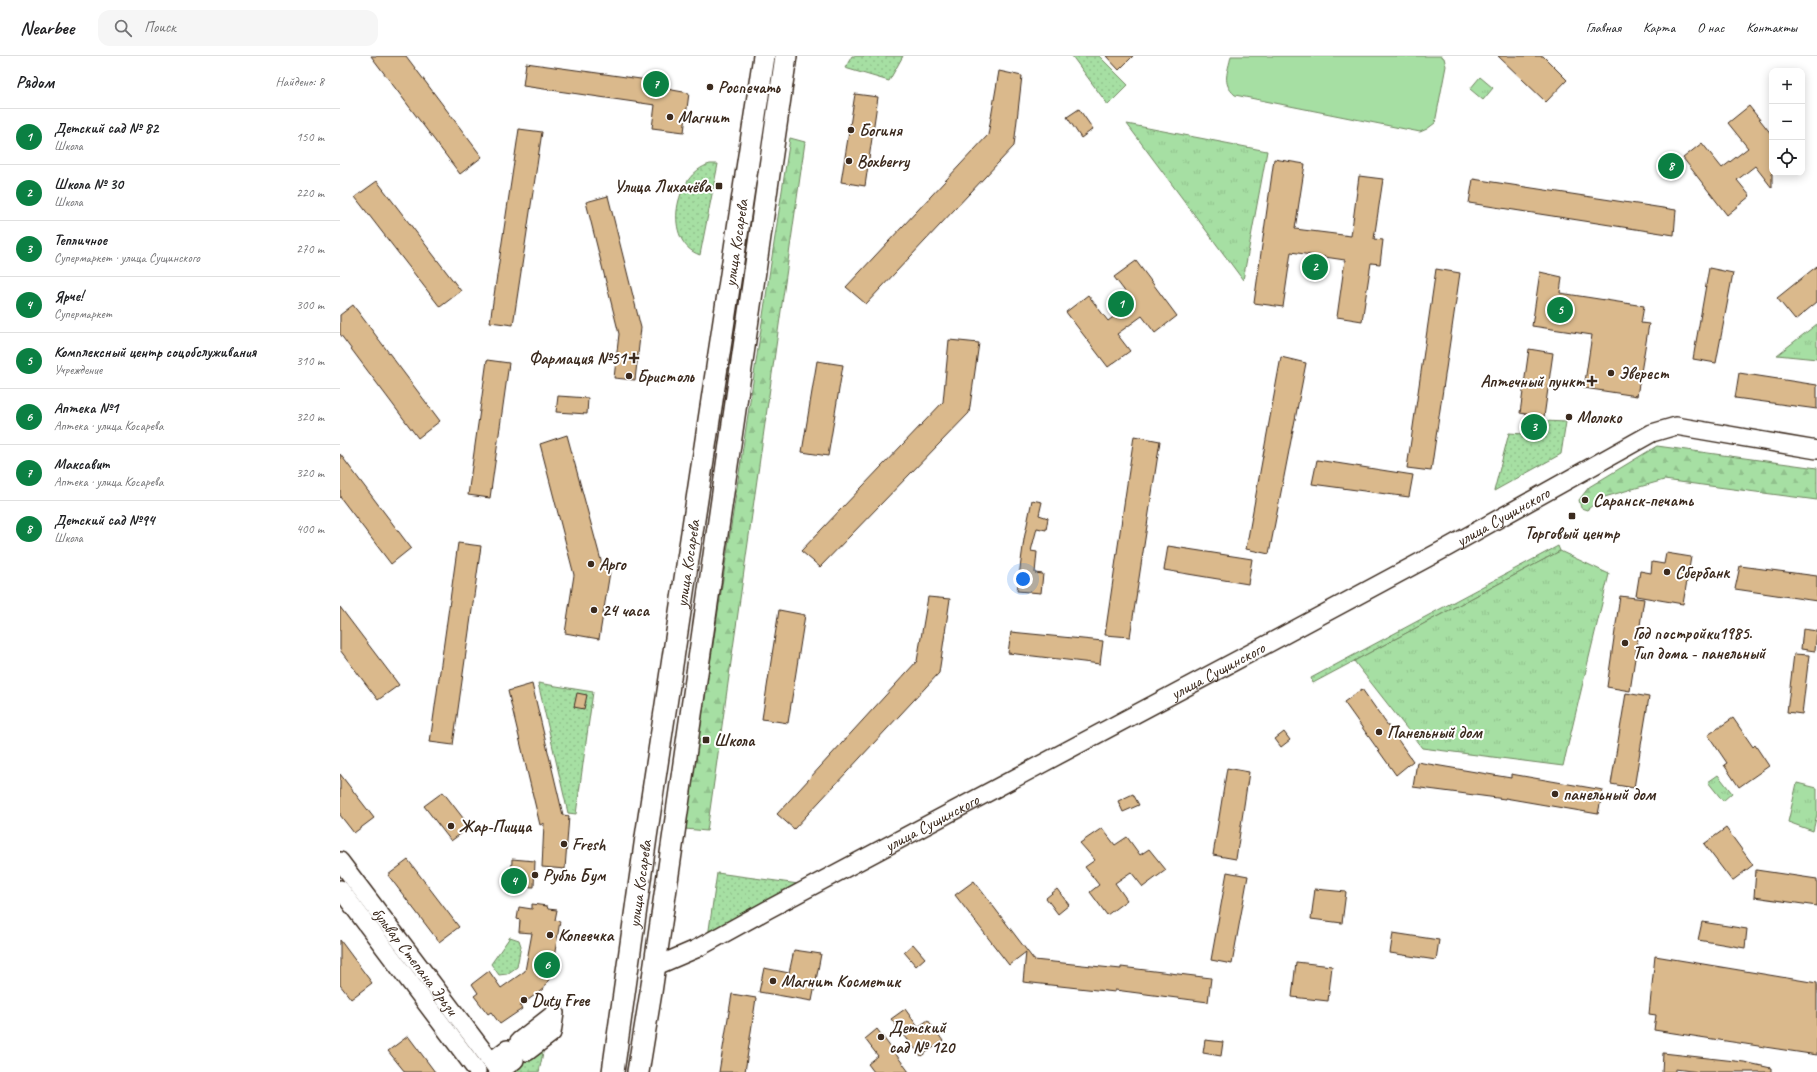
<!DOCTYPE html>
<html lang="ru">
<head>
<meta charset="utf-8">
<style>
	body { margin:0; font-family:Caveat,sans-serif; background:#f6f6f6; color:#202124 }
	.controls { position:absolute; right:12px; top:12px; display:grid; overflow:hidden; border-radius:8px; box-shadow:0 2px 10px #0003 }
	.controls button { width:36px; height:36px; display:grid; place-items:center; padding:0; border:0; border-bottom:1px solid #e0e0e0; background:#fff; color:#202124; font:20px sans-serif }
	.you { position:absolute; left:683px; top:523px; width:14px; height:14px; margin:-10px; border:3px solid #fff; border-radius:50%; background:#1a73e8; box-shadow:0 0 0 6px #1a73e833 }
	.badge { display:grid; place-items:center; width:26px; height:26px; border-radius:50%; background:#0b8043; color:#fff; font-size:13px; font-weight:700 }
	.pin { position:absolute; translate:-50% -50%; border:2px solid #fff; box-shadow:0 1px 4px #0006 }
	.list { margin:0; padding:0; list-style:none }
	h2 { display:flex; justify-content:space-between; align-items:center; height:52px; margin:0; padding:0 16px; font-size:17px }
	h2 small { font-size:13px; font-weight:400; color:#757577 }
	.list li { display:grid; grid-template-columns:26px 1fr auto; gap:12px; align-items:center; box-sizing:border-box; height:56px; padding:0 16px; border-top:1px solid #e0e0e0 }
	.list b { display:block; font-size:15px; white-space:nowrap }
	.list p { margin:0; font-size:13px; white-space:nowrap; color:#757577 }
	.list em { font-size:13px; font-style:normal; color:#757577 }
	.icon { flex:none; width:22px; height:22px; fill:none; stroke:currentColor; stroke-width:2; stroke-linecap:round; stroke-linejoin:round }
	.map { position:relative; flex:none; width:1477px; height:1016px; overflow:hidden }
	header { display:flex; align-items:center; gap:24px; box-sizing:border-box; height:56px; padding:0 20px; background:#fff; border-bottom:1px solid #e0e0e0 }
	header strong { font-size:19px }
	nav { display:flex; gap:22px; margin-inline-start:auto; font-size:14px }
	.search { width:280px; height:36px; background:#f6f6f6; display:flex; align-items:center; gap:10px; box-sizing:border-box; padding:0 14px; border-radius:12px; color:#757577; font-size:15px }
	main { display:flex }
	aside { flex:1; background:#fff }
	.map>svg:first-child { display:block }
</style>
</head>
<body>
<header>
<strong>Nearbee</strong>
<div class="search"><svg class="icon" aria-label="search" viewBox="0 0 24 24"><circle cx="10" cy="10" r="6"/><path d="M15 15l6 6"/></svg>Поиск</div>
<nav><a>Главная</a><a>Карта</a><a>О нас</a><a>Контакты</a></nav>
</header>
<main>
<aside>
<h2>Рядом<small>Найдено: 8</small></h2>
<ul class="list">
<li><span class="badge">1</span><div><b>Детский сад № 82</b><p>Школа</p></div><em>150 m</em></li>
<li><span class="badge">2</span><div><b>Школа № 30</b><p>Школа</p></div><em>220 m</em></li>
<li><span class="badge">3</span><div><b>Тепличное</b><p>Супермаркет · улица Сущинского</p></div><em>270 m</em></li>
<li><span class="badge">4</span><div><b>Ярче!</b><p>Супермаркет</p></div><em>300 m</em></li>
<li><span class="badge">5</span><div><b>Комплексный центр соцобслуживания</b><p>Учреждение</p></div><em>310 m</em></li>
<li><span class="badge">6</span><div><b>Аптека №1</b><p>Аптека · улица Косарева</p></div><em>320 m</em></li>
<li><span class="badge">7</span><div><b>Максавит</b><p>Аптека · улица Косарева</p></div><em>320 m</em></li>
<li><span class="badge">8</span><div><b>Детский сад №94</b><p>Школа</p></div><em>400 m</em></li>
</ul>
</aside>
<div class="map">
<svg width="1477" height="1016" viewBox="0 0 1477 1016">
	<defs>
		<pattern id="grass-dots" width="8" height="8" patternUnits="userSpaceOnUse"><rect width="8" height="8" fill="#a6dfa3"/><path d="M2 2h.1M6 6h.1" fill="none" stroke="#90c08c" stroke-width="1.8" stroke-linecap="round"/></pattern>
		<pattern id="forest-firs" width="22" height="20" patternUnits="userSpaceOnUse"><rect width="22" height="20" fill="#a6dfa3"/><path d="M5 1l3.5 6h-7zM16 11l3.5 6h-7z" fill="#90c08c"/></pattern>
		<pattern id="park-tufts" width="24" height="20" patternUnits="userSpaceOnUse"><rect width="24" height="20" fill="#a6dfa3"/><path d="M3 7l-1-3M5 7V3M7 7l1-3M15 17l-1-3M17 17v-4M19 17l1-3" fill="none" stroke="#90c08c"/></pattern>
	</defs>
	<rect width="100%" height="100%" fill="#fff"/>
	<filter id="ink" filterUnits="userSpaceOnUse"><feTurbulence type="fractalNoise" baseFrequency=".025" numOctaves="2"/><feDisplacementMap in="SourceGraphic" scale="8" xChannelSelector="R" yChannelSelector="G"/><feConvolveMatrix kernelMatrix="1 2 1 2 8 2 1 2 1" color-interpolation-filters="sRGB"/></filter>
	<g filter="url(#ink)">
		<path fill="url(#grass-dots)" stroke="#708460" d="M512,0H563L549,25L505,12Z
			M732,0H759L788,29L768,49Z
			M370,108H378L360,199C322,186 334,118 370,108Z
			M1204,365L1226,366L1221,398L1154,435L1169,377L1201,379Z
			M1218,490L1220,495L973,627L971,622Z
			M198,627L253,636L236,758L228,757Z
			M377,817L466,829L368,881Z
			M170,881L179,884L181,890L177,911L167,918L159,919L151,908Z
			M205,987L199,1016H167Z"/>
		<path fill="url(#forest-firs)" stroke="#708460" d="M450,82L465,86L367,775L345,773Z
			M1317,390L1477,412V444L1324,424L1261,442L1247,454L1241,452L1239,444L1249,431Z"/>
		<path fill="url(#park-tufts)" stroke="#708460" d="M1140,21L1153,32L1143,44L1130,33Z
			M787,68L927,95L903,224Z
			M1477,268V303L1437,299Z
			M1220,495L1269,518L1223,710L1082,692L1014,605Z
			M1378,719L1392,737L1383,745L1368,726Z
			M1457,727L1477,732V758L1473,775L1448,766Z"/>
		<path fill="#a6dfa3" stroke="#708460" d="M891,0H1101L1104,2L1106,10L1095,67L1087,73L1080,76L895,39C881,27 888,16 891,0Z"/>
		<path fill="#dab98c" stroke="#3b2a1e" d="M31,0H66L142,101L120,118Z
			M766,0H793L779,14Z
			M1158,0H1203L1227,24L1206,46Z
			M186,7L322,26L321,32L349,37L344,76L312,72L315,49L183,30Z
			M659,15L682,20L674,90L526,248L506,231L648,79Z
			M515,38L538,41L525,130L501,126Z
			M1409,50L1432,79V132L1415,110L1397,124L1410,140L1387,159L1343,102L1362,87L1382,112L1408,92L1388,67Z
			M739,53L753,73L741,82L727,61Z
			M179,73L202,76L173,269L150,266Z
			M934,103L965,108L955,173L1011,180L1019,120L1043,123L1034,183L1043,184L1040,208L1031,207L1022,265L997,261L1005,204L951,196L943,251L914,247Z
			M1133,123L1336,154L1334,179L1129,147Z
			M37,125L121,235L100,251L15,141Z
			M268,140L301,272L295,324L274,322L279,278L246,146Z
			M796,205L837,260L815,277L802,260L777,278L790,295L768,311L726,256L748,239L768,265L793,246L774,221Z
			M1477,210V246L1455,264L1437,242Z
			M1369,212L1393,217L1376,307L1353,303Z
			M1096,213L1120,217L1091,415L1067,412Z
			M1200,216L1222,221L1220,237L1304,250L1301,267L1309,268L1297,340L1244,332L1252,279L1192,270Z
			M13,249L100,365L78,382L0,278V259Z
			M609,284L639,287L629,357L480,511L461,495L603,346Z
			M1189,293L1213,297L1204,361L1180,357Z
			M941,301L966,307L929,498L906,493Z
			M147,304L169,307L150,442L128,439Z
			M477,305L503,309L488,400L462,396Z
			M1399,317L1477,329V353L1395,342Z
			M218,340L248,342L247,358L216,356Z
			M227,379L263,512L270,516L259,583L225,577L234,519L200,388Z
			M794,380L820,385L790,581L765,579Z
			M0,398L71,492L51,508L0,441Z
			M977,404L1073,419L1069,441L972,428Z
			M692,444L702,446L699,459L708,462L706,474L697,472L691,495L697,496L695,517L703,518L701,537L677,535L684,483Z
			M118,487L141,490L113,689L90,686Z
			M828,490L912,503L908,528L824,514Z
			M1326,497L1351,501L1343,548L1296,540L1300,515L1311,517L1312,506L1324,508Z
			M1400,510L1477,520V545L1395,533Z
			M1280,540L1304,543L1290,635L1267,631Z
			M588,541L610,543L599,617L454,773L437,758L577,605Z
			M0,551L59,629L38,644L0,594Z
			M439,554L465,559L448,667L422,663Z
			M1463,573L1477,575L1475,595L1461,593Z
			M671,576L763,585L760,608L668,597Z
			M1454,598L1469,599L1462,658L1447,656Z
			M192,628L223,759L229,760L225,813L202,811L204,767L200,769L168,635Z
			M1022,633L1073,705L1056,719L1004,646Z
			M237,637L247,639L244,653L234,651Z
			M1286,637L1309,641L1294,732L1271,728Z
			M1393,662L1413,691L1415,689L1429,710L1399,731L1384,709L1387,707L1368,679Z
			M944,676L950,684L941,691L935,683Z
			M1077,706L1171,722V718L1263,734L1258,758L1165,742V743L1073,731Z
			M887,712L909,716L896,803L873,799Z
			M0,718L34,762L14,777L0,759Z
			M103,736L130,771L111,785L84,750Z
			M793,738L799,749L783,756L778,745Z
			M762,772L775,789L787,781L800,799L809,793L826,814L803,831L791,816L775,827L787,844L767,859L750,836L759,829L745,811L755,804L740,787Z
			M1386,772L1413,809L1392,825L1364,788Z
			M172,803L195,805L194,831L171,830Z
			M68,804L119,871L99,886L48,819Z
			M1416,814L1477,823V850L1414,841Z
			M887,816L908,820L892,908L871,904Z
			M634,825L694,904L781,913V911L871,922L868,946L775,934V936L683,926L686,896L669,909L615,839Z
			M717,833L729,849L718,858L706,842Z
			M975,833L1006,836L1002,867L971,863Z
			M192,848L207,850L208,853L217,854L215,864L220,865L211,920L203,933L180,950L182,953L160,968L151,956L148,958L134,940L138,937L132,928L149,915L161,932L185,915L192,877L179,876L180,864L177,863L179,851L192,853Z
			M1362,866L1407,873L1405,892L1358,884Z
			M1053,877L1099,884L1096,904L1050,897Z
			M0,884L32,927L11,943L0,929Z
			M573,888L585,902L576,910L564,896Z
			M454,894L481,898L472,945L419,936L424,912L449,917Z
			M1315,900L1477,927V999L1314,974L1316,959L1309,958Z
			M956,906L992,910L988,945L952,941Z
			M392,938L416,942L405,1016H379Z
			M565,953L578,971L588,964L603,985L581,1000L551,963Z
			M537,973L569,1016H534L528,1008L538,1000L525,983Z
			M68,980L95,1016H65L48,995Z
			M865,984L883,986L881,1000L863,997Z
			M1323,997L1404,1006L1431,1012V1016H1359L1335,1013V1016H1322Z"/>
		<g fill="none" stroke-linecap="round" stroke-linejoin="round">
			<defs>
				<g id="minor">
					<path id="s1" d="M0,805L151,1005"/>
					<path d="M0,833L137,1015"/>
					<path id="s2" d="M314,911L356,893L427,854L933,585L1108,491L1312,377L1336,370L1477,394"/>
					<path d="M215,957L212,977L187,996L179,985Z"/>
					<path d="M167,993L175,1004L159,1016L151,1005Z"/>
				</g>
				<g id="major">
					<path id="s3" d="M273,1016L306,781L424,0"/>
					<path d="M298,1016L311,936L446,0"/>
				</g>
			</defs>
			<use href="#minor" stroke="#3b2a1e" stroke-width="20"/>
			<use href="#major" stroke="#3b2a1e" stroke-width="24"/>
			<use href="#minor" stroke="#fff" stroke-width="17"/>
			<use href="#major" stroke="#fff" stroke-width="21"/>
		</g>
	</g>
	<g fill="#3b2a1e" stroke="#fff" stroke-width="1.5">
		<circle cx="370" cy="31" r="4"/>
		<circle cx="330" cy="61" r="4"/>
		<circle cx="511" cy="74" r="4"/>
		<circle cx="509" cy="105" r="4"/>
		<rect x="375" y="126" width="8" height="8" rx="2"/>
		<path d="M292 296h4v4h4v4h-4v4h-4v-4h-4v-4h4z"/>
		<circle cx="1271" cy="317" r="4"/>
		<circle cx="289" cy="320" r="4"/>
		<path d="M1250 319h4v4h4v4h-4v4h-4v-4h-4v-4h4z"/>
		<circle cx="1229" cy="361" r="4"/>
		<circle cx="1245" cy="444" r="4"/>
		<rect x="1228" y="456" width="8" height="8" rx="2"/>
		<circle cx="251" cy="508" r="4"/>
		<circle cx="1327" cy="516" r="4"/>
		<circle cx="254" cy="554" r="4"/>
		<circle cx="1285" cy="587" r="4"/>
		<circle cx="1039" cy="676" r="4"/>
		<rect x="362" y="680" width="8" height="8" rx="2"/>
		<circle cx="1215" cy="738" r="4"/>
		<circle cx="111" cy="770" r="4"/>
		<circle cx="224" cy="788" r="4"/>
		<circle cx="195" cy="819" r="4"/>
		<circle cx="210" cy="879" r="4"/>
		<circle cx="433" cy="925" r="4"/>
		<circle cx="184" cy="944" r="4"/>
		<circle cx="541" cy="981" r="4"/>
	</g>
	<g text-anchor="middle" stroke-width="4" stroke-linejoin="round" paint-order="stroke">
		<g font-size="17" font-weight="bold" fill="#3b2a1e" stroke="#fff" text-anchor="start">
			<text x="378" y="37">Роспечать</text>
			<text x="338" y="67">Магнит</text>
			<text x="519" y="80">Богиня</text>
			<text x="517" y="111">Boxberry</text>
			<text x="371" y="136" text-anchor="end">Улица Лихачёва</text>
			<text x="286" y="308" text-anchor="end">Фармация №51</text>
			<text x="1279" y="323">Эверест</text>
			<text x="297" y="326">Бристоль</text>
			<text x="1244" y="331" text-anchor="end">Аптечный пункт</text>
			<text x="1237" y="367">Молоко</text>
			<text x="1253" y="450">Саранск-печать</text>
			<text x="1232" y="483" text-anchor="middle">Торговый центр</text>
			<text x="259" y="514">Арго</text>
			<text x="1335" y="522">Сбербанк</text>
			<text x="262" y="560">24 часа</text>
			<text x="1293" y="583">Год постройки1985.<tspan x="1293" dy="20">Тип дома - панельный</tspan></text>
			<text x="1047" y="682">Панельный дом</text>
			<text x="374" y="690">Школа</text>
			<text x="1223" y="744">панельный дом</text>
			<text x="119" y="776">Жар-Пицца</text>
			<text x="232" y="794">Fresh</text>
			<text x="203" y="825">Рубль Бум</text>
			<text x="218" y="885">Копеечка</text>
			<text x="441" y="931">Магнит Косметик</text>
			<text x="192" y="950">Duty Free</text>
			<text x="549" y="977">Детский<tspan x="549" dy="20">сад № 120</tspan></text>
		</g>
		<g font-size="17" fill="#3b2a1e" stroke="#fff">
			<text dy="6" stroke="none"><textPath href="#s3" startOffset="838">улица Косарева</textPath></text>
			<text dy="6" stroke="none"><textPath href="#s2" startOffset="961">улица Сущинского</textPath></text>
			<text dy="6" stroke="none"><textPath href="#s3" startOffset="514">улица Косарева</textPath></text>
			<text dy="6" stroke="none"><textPath href="#s2" startOffset="637">улица Сущинского</textPath></text>
			<text dy="6" stroke="none"><textPath href="#s2" startOffset="313">улица Сущинского</textPath></text>
			<text dy="6" stroke="none"><textPath href="#s3" startOffset="190">улица Косарева</textPath></text>
			<text dy="6" stroke="none"><textPath href="#s1" startOffset="125">бульвар Степана Эрьзи</textPath></text>
		</g>
	</g>
</svg>
<div class="controls">
<button>+</button>
<button>−</button>
<button><svg class="icon" aria-label="locate" viewBox="0 0 24 24"><circle cx="12" cy="12" r="6"/><path d="M12 2v4M12 18v4M2 12h4M18 12h4"/></svg></button>
</div>
<div class="you"></div>
<div class="pin badge" style="left:781px;top:248px">1</div>
<div class="pin badge" style="left:975px;top:211px">2</div>
<div class="pin badge" style="left:1194px;top:371px">3</div>
<div class="pin badge" style="left:174px;top:825px">4</div>
<div class="pin badge" style="left:1220px;top:254px">5</div>
<div class="pin badge" style="left:207px;top:909px">6</div>
<div class="pin badge" style="left:316px;top:28px">7</div>
<div class="pin badge" style="left:1331px;top:110px">8</div>
</div>
</main>
</body>
</html>
